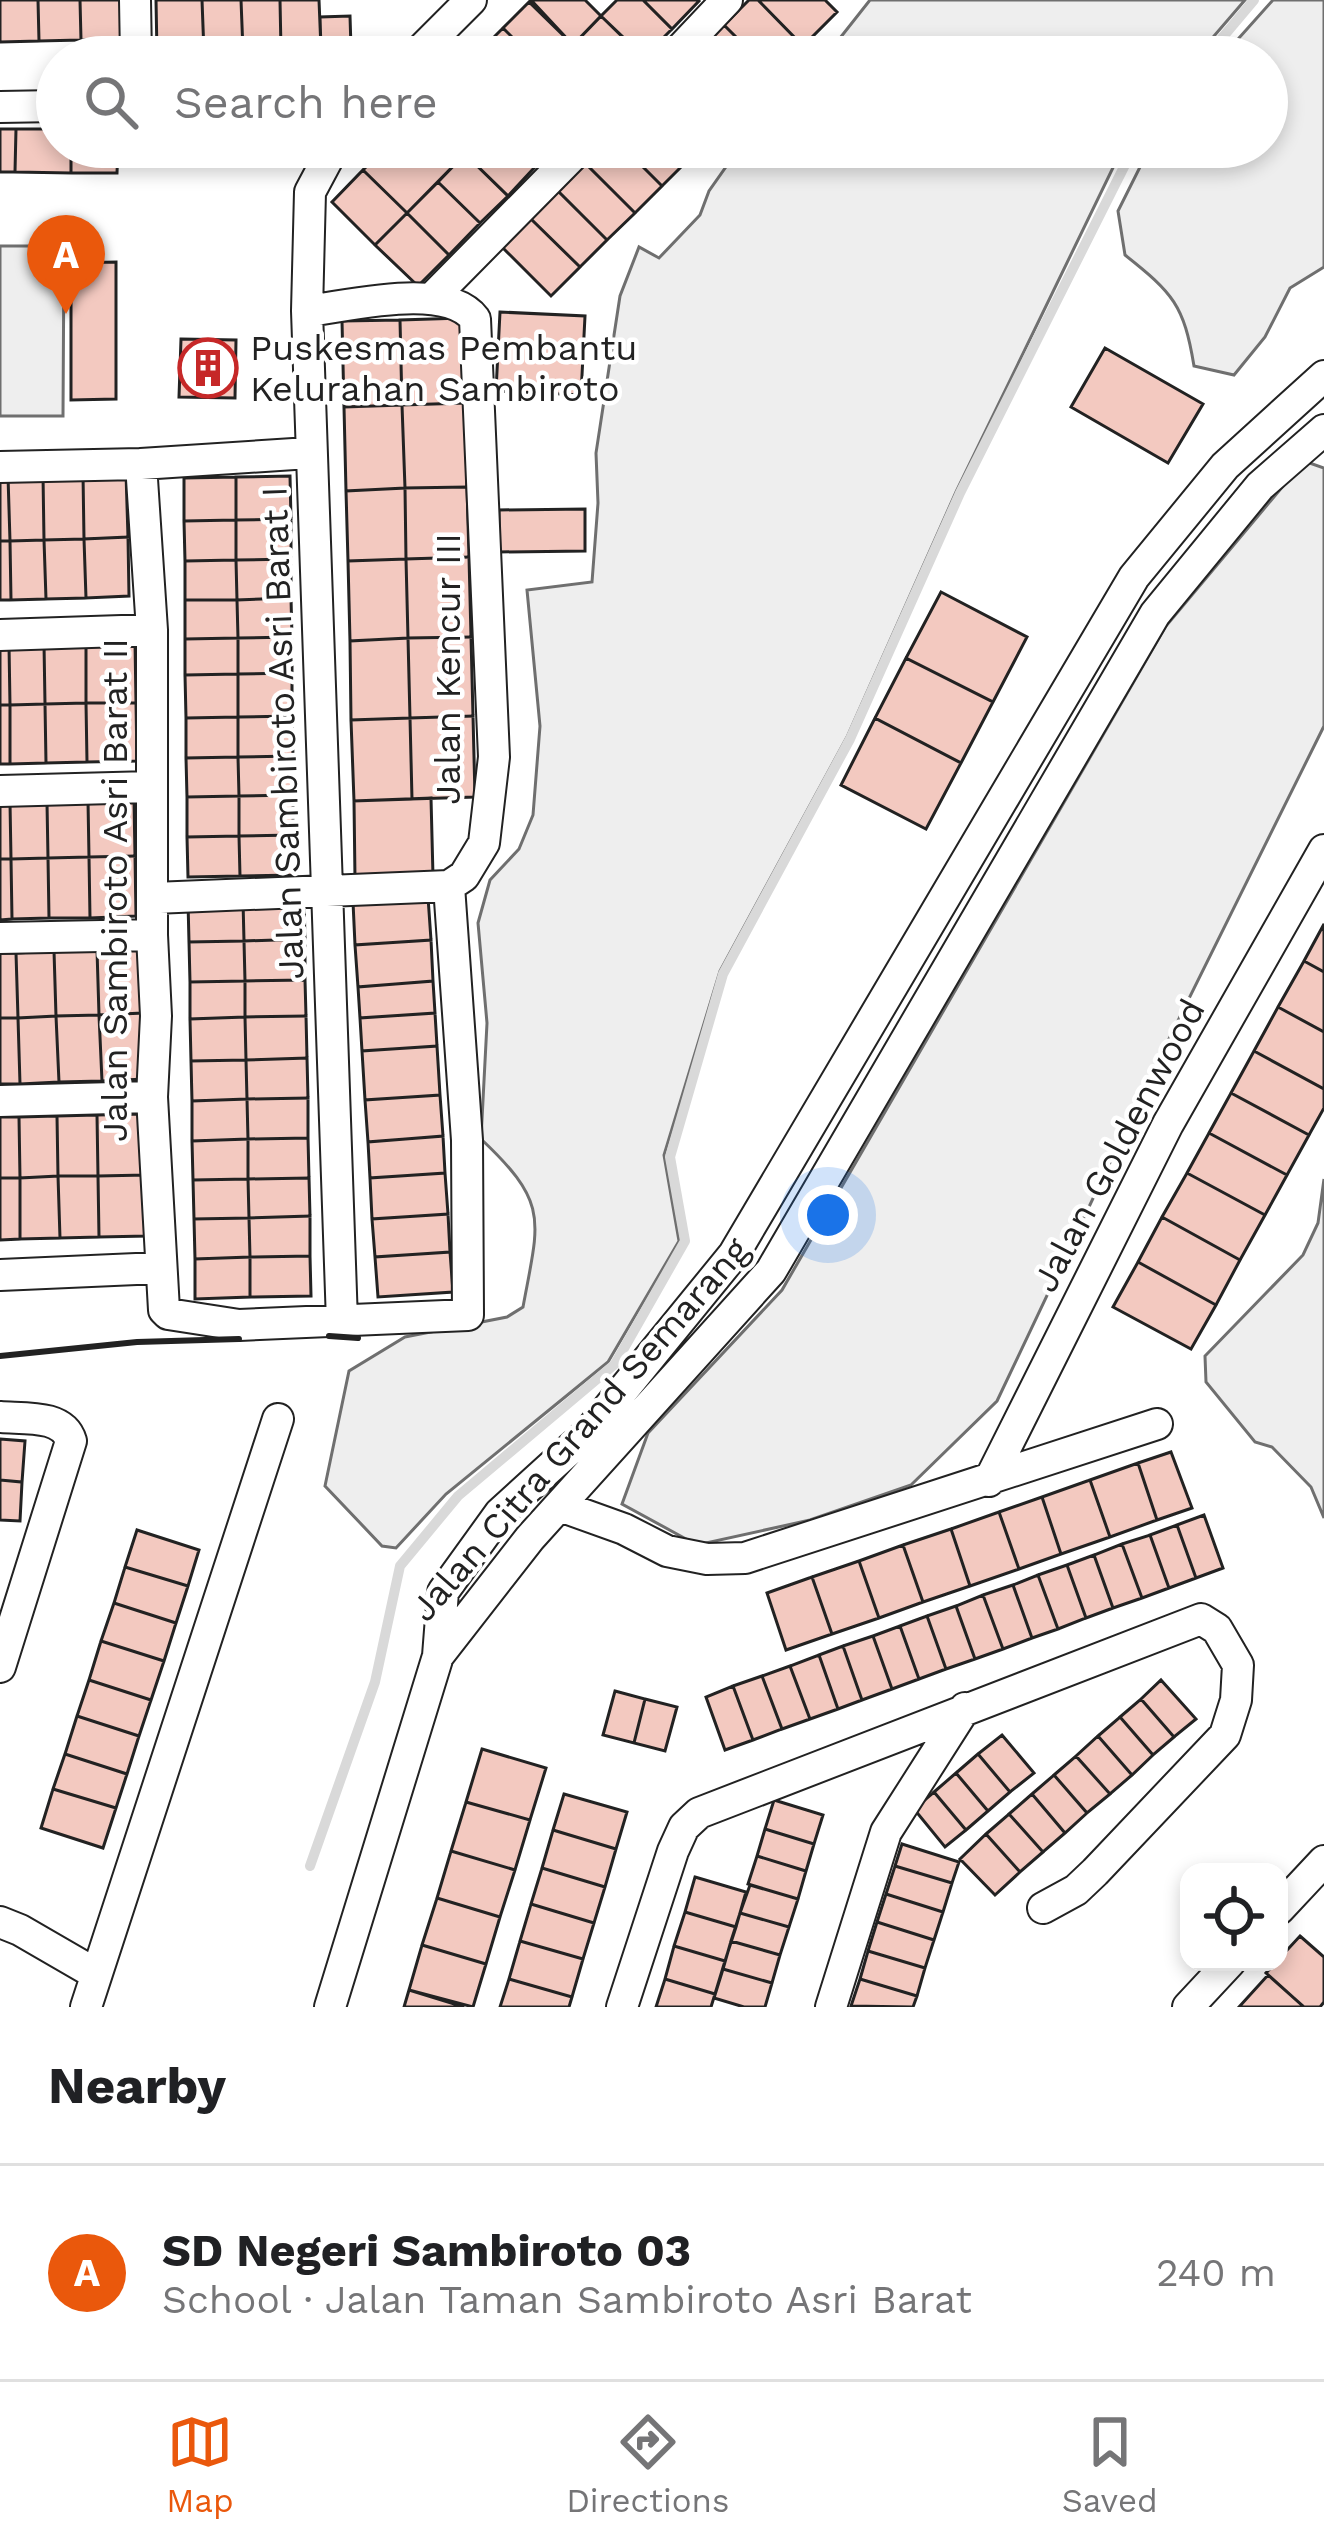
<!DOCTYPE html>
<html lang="en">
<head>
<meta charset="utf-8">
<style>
	body { margin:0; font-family:"Work Sans",sans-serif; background:#f6f6f6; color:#202124 }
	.controls { position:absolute; right:36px; bottom:36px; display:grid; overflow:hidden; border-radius:24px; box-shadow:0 6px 18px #0003 }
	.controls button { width:108px; height:108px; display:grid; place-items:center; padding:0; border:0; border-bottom:3px solid #e0e0e0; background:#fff; color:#202124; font:60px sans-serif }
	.you { position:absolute; left:828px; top:1215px; width:42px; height:42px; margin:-30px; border:9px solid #fff; border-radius:50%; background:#1a73e8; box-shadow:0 0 0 18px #1a73e833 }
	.badge { display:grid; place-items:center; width:78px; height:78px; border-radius:50%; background:#ea580c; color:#fff; font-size:39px; font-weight:700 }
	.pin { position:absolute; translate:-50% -99px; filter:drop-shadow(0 3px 6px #0008) }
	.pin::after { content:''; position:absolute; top:63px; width:42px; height:36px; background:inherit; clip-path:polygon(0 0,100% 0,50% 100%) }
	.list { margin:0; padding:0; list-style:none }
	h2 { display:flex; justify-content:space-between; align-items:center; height:156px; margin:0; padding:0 48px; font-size:51px }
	h2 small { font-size:39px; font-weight:400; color:#757577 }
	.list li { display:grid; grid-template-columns:78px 1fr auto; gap:36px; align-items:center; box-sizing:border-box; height:216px; padding:0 48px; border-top:3px solid #e0e0e0 }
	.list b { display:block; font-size:45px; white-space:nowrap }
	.list p { margin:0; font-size:39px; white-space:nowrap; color:#757577 }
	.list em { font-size:39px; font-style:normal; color:#757577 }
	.icon { flex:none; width:66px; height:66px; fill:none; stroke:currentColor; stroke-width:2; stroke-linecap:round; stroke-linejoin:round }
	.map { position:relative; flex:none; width:1324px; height:2007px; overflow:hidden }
	.search { position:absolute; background:#fff; box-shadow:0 6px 18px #0003; left:36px; right:36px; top:36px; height:132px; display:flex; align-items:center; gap:30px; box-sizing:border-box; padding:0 42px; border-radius:66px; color:#757577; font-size:45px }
	.sheet { height:372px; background:#fff }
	nav { display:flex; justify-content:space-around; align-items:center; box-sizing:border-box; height:168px; border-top:3px solid #e0e0e0; background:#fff; font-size:33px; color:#757577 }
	nav a { display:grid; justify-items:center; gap:6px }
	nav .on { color:#ea580c }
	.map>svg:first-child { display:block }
</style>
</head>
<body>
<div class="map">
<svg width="1324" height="2007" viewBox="0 0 1324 2007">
	<rect width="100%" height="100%" fill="#fff"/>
	<path fill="#eee" stroke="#6f6f6f" stroke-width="3" d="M870,0H1245L1196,57H825Z
		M1273,0H1324V267L1290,288L1265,337L1234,375L1194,366C1184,305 1173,293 1125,255L1118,211L1150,147H1267V57H1222Z
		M740,147H1123L956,492L847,737L720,971L664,1155L679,1241L608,1362L446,1494L396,1548L382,1546L325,1486L349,1371L405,1337L507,1317L523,1307C539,1220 550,1204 481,1139L487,1023L478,923L490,880L519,849L533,815L540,726L527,590L592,582L598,503L596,453L620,296L639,247L659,258L700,215L709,191Z
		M0,246H64L63,416H0Z
		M1304,461L1324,468V726L1160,1057L997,1401L911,1485L810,1520L697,1545L622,1504L648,1433L782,1290L1166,626Z
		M1324,1179V1518L1311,1487L1272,1447L1255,1442L1206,1382L1205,1356L1303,1255L1318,1223Z"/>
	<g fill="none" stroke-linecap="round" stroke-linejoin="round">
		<path stroke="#d9d9d9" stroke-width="10" d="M1206,57L1254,0
			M310,1866L375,1682L400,1566L458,1496L615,1364L685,1241L670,1157L723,974L850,739L960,493L1134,147"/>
	</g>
	<path fill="#f3c9c0" stroke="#222" stroke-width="3" d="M0,0H38L39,41L0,42Z
		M38,0H80L81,40L39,41Z
		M80,0H124L125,39L81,40Z
		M156,0H202L204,53L157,54Z
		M202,0H241L243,51L204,53Z
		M241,0H280L281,50L243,51Z
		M280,0H319L321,49L281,50Z
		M531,0H585L601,16L573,45Z
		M617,0H643L672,29L644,57L601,16Z
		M643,0H698L699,1L672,29Z
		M749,0H758L803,46L792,57H756L724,25Z
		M758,0H825L837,12L803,46Z
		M529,2L573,45L561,57H532L503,28Z
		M350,16L351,48L321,49L320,17Z
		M601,16L643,57H585L573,45Z
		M724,25L756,57H705L699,50Z
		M503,28L532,57L475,56Z
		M0,129H16L15,172H0Z
		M16,129H57V147H71V173L15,172Z
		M71,147H118L117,173H71Z
		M386,147H458L465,154L407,213L363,170Z
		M472,147H513L534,168L508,196L465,154Z
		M513,147H555L534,168Z
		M601,147H623L662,186L635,213L585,163Z
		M623,147H679L690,158L662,186Z
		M465,154L508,196L480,223L438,182Z
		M585,163L635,213L607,240L557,190Z
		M363,170L407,213L375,245L332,202Z
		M438,182L480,223L449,255L407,213Z
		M557,190L607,240L580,267L529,217Z
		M407,213L449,255L418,286L375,245Z
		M529,217L580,267L551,296L501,246Z
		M116,262V399L71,400V263Z
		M500,312L585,316L581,395L496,391Z
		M463,318L465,403L402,405L400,320Z
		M400,320L402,405L344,407L342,321Z
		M181,339L236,340L235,398L179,397Z
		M1105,348L1203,404L1168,463L1071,407Z
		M465,403L467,487L405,488L402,405Z
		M402,405L405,488L346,491L344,407Z
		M126,473L128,537L84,539L83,474Z
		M83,474L84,539L44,540L43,475Z
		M43,475L44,540L10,541L8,476Z
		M8,476L10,541H0V477Z
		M290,476L291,519L236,520V477Z
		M236,477V520L184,521V478Z
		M467,487L469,557L406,559L405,488Z
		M405,488L406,559L348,561L346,491Z
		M585,509V551L499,552V510Z
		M291,519V559L236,560V520Z
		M236,520V560L185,561L184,521Z
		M128,537L129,596L86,598L84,539Z
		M84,539L86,598L46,599L44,540Z
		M44,540L46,599L11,600L10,541Z
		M0,541H10L11,600H0Z
		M469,557L471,637L408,638L406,559Z
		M291,559V598L237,600L236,560Z
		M406,559L408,638L350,641L348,561Z
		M236,560L237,600H185V561Z
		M941,592L1027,637L993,702L906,658Z
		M291,598L292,637L238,638L237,600Z
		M185,600H237L238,638L185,639Z
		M292,637V673L238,674V638Z
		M471,637L473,716L410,718L408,638Z
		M238,638V674L185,675V639Z
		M408,638L410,718L351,720L350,641Z
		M135,642L136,703H86V643Z
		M86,643V703L45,704L44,644Z
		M44,644L45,704L10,705L9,645Z
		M0,645H9L10,705H0Z
		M906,658L993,702L961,763L875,718Z
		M292,673V716L238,717V674Z
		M238,674V717L186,718L185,675Z
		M86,703L87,762L46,763L45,704Z
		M86,703H136L137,761L87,762Z
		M45,704L46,763L10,764V705Z
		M0,705H10V764H0Z
		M292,716L293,756L238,757V717Z
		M473,716L475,797L412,799L410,718Z
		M238,717V757L186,758V718Z
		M410,718L412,799L354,801L351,720Z
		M875,718L961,763L926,829L841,785Z
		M293,756V795L239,796L238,757Z
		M238,757L239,796L187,797L186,758Z
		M293,795V835L239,836V796Z
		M239,796V836L187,837V797Z
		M431,798L433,876L355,879L354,801Z
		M134,800L135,856L89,857L88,801Z
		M88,801L89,857L48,858L47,803Z
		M0,803H10L11,859H0Z
		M10,803H47L48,858L11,859Z
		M293,835L294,875L240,876L239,836Z
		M239,836L240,876L188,877L187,837Z
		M135,856L136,916L90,918L89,857Z
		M89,857L90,918H49L48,858Z
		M48,858L49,918L12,919L11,859Z
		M0,859H11L12,919L0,920Z
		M428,897L431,940L355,945L353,902Z
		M304,899L305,939L244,941L243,901Z
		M243,901L244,941L189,942L188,902Z
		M1324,924V972L1304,961Z
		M305,939V980L245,981L244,941Z
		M431,940L433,981L358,987L355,945Z
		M244,941L245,981L190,982L189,942Z
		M141,948L143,1013L99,1015L97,950Z
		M97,950L99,1015L56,1016L54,951Z
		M54,951L56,1016L18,1018L16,953Z
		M0,953H16L18,1018H0Z
		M1304,961L1324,972V1032L1278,1007Z
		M305,980L306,1016L245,1017V981Z
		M245,981V1017L190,1019V982Z
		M433,981L435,1013L360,1018L358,987Z
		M1278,1007L1324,1032V1089L1254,1051Z
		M143,1013L145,1079L102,1081L99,1015Z
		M435,1013L437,1046L362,1051L360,1018Z
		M99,1015L102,1081L59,1082L56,1016Z
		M56,1016L59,1082L20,1084L18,1018Z
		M306,1016L307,1058L246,1060L245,1017Z
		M245,1017L246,1060L191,1061L190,1019Z
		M0,1018H18L20,1084H0Z
		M437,1046L440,1095L365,1100L362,1051Z
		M1254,1051L1324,1089V1108L1309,1135L1231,1093Z
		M307,1058L308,1098L247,1099L246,1060Z
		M246,1060L247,1099L192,1101L191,1061Z
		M1231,1093L1309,1135L1287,1175L1209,1133Z
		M440,1095L443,1136L368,1142L365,1100Z
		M308,1098V1138L248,1139L247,1099Z
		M247,1099L248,1139L192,1141V1101Z
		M146,1114V1175L98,1176L97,1115Z
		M97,1115L98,1176H58L57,1116Z
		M57,1116L58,1176L20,1178L19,1117Z
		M0,1117H19L20,1178H0Z
		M1209,1133L1287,1175L1265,1215L1187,1173Z
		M443,1136L445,1173L370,1178L368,1142Z
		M308,1138L309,1178L248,1179V1139Z
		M248,1139V1179L193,1180L192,1141Z
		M445,1173L448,1214L372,1219L370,1178Z
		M1187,1173L1265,1215L1240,1260L1162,1217Z
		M146,1175L147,1236L99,1237L98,1176Z
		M58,1176H98L99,1237L60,1238Z
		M58,1176L60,1238L20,1239V1178Z
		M0,1178H20V1239L0,1240Z
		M309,1178L310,1216L249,1218L248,1179Z
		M248,1179L249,1218L194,1219L193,1180Z
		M448,1214L450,1252L375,1257L372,1219Z
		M310,1216V1256L250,1257L249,1218Z
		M1162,1217L1240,1260L1216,1305L1138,1262Z
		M249,1218L250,1257L195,1259L194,1219Z
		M450,1252L453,1292L378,1297L375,1257Z
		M310,1256L311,1296L250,1297V1257Z
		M250,1257V1297L195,1299V1259Z
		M1138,1262L1216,1305L1191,1349L1113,1307Z
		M0,1439L25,1441L22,1482L0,1480Z
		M1171,1452L1192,1508L1157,1520L1138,1463Z
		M1138,1463L1157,1520L1110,1537L1090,1480Z
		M0,1480L22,1482L20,1521L0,1520Z
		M1090,1480L1110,1537L1061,1554L1042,1497Z
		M1042,1497L1061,1554L1019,1569L999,1512Z
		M999,1512L1019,1569L970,1586L951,1529Z
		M1204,1515L1223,1568L1196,1578L1177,1525Z
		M1177,1525L1196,1578L1169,1588L1150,1535Z
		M951,1529L970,1586L923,1602L903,1545Z
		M137,1530L199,1550L188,1586L125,1567Z
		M1150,1535L1169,1588L1142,1598L1122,1544Z
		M1122,1544L1142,1598L1113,1608L1094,1555Z
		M903,1545L923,1602L879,1618L859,1561Z
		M1094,1555L1113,1608L1086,1618L1067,1565Z
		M859,1561L879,1618L832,1634L812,1577Z
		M1067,1565L1086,1618L1058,1629L1038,1575Z
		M125,1567L188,1586L176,1623L114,1603Z
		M1038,1575L1058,1629L1032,1638L1013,1585Z
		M812,1577L832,1634L786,1650L767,1593Z
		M1013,1585L1032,1638L1003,1649L983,1595Z
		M983,1595L1003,1649L975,1659L956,1606Z
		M114,1603L176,1623L164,1661L101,1641Z
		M956,1606L975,1659L946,1669L927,1616Z
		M927,1616L946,1669L919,1679L900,1626Z
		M900,1626L919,1679L892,1689L873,1636Z
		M873,1636L892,1689L862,1700L843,1646Z
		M101,1641L164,1661L151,1700L89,1680Z
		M843,1646L862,1700L838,1709L819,1655Z
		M819,1655L838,1709L810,1719L790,1666Z
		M790,1666L810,1719L782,1729L762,1676Z
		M762,1676L782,1729L753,1740L733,1686Z
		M89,1680L151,1700L139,1736L77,1716Z
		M1161,1680L1196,1719L1174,1737L1141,1699Z
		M733,1686L753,1740L725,1750L706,1697Z
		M615,1691L645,1699L634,1743L603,1735Z
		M645,1699L677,1707L665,1751L634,1743Z
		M1141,1699L1174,1737L1153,1755L1120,1717Z
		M77,1716L139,1736L127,1774L65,1754Z
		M1120,1717L1153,1755L1132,1775L1098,1736Z
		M1002,1735L1034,1773L1010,1792L978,1754Z
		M1098,1736L1132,1775L1110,1794L1076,1756Z
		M482,1749L546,1768L530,1820L466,1802Z
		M65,1754L127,1774L116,1808L53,1789Z
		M978,1754L1010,1792L988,1811L956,1773Z
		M1076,1756L1110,1794L1087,1813L1054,1775Z
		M956,1773L988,1811L966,1830L934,1792Z
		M1054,1775L1087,1813L1065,1833L1032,1794Z
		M53,1789L116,1808L103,1848L41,1828Z
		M934,1792L966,1830L945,1847L914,1809Z
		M564,1794L627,1812L616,1849L553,1830Z
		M1032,1794L1065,1833L1043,1852L1009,1814Z
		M774,1800L823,1815L814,1844L765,1829Z
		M466,1802L530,1820L515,1870L451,1851Z
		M1009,1814L1043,1852L1020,1872L986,1834Z
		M765,1829L814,1844L806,1871L757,1856Z
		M553,1830L616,1849L605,1887L542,1868Z
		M986,1834L1020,1872L995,1895L960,1859Z
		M902,1844L959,1862L952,1883L895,1866Z
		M451,1851L515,1870L500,1917L437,1898Z
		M757,1856L806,1871L798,1899L748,1884Z
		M895,1866L952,1883L943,1912L886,1894Z
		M542,1868L605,1887L594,1923L531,1904Z
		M695,1877L746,1892L736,1927L685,1912Z
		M750,1885L798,1899L789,1927L740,1913Z
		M886,1894L943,1912L934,1940L877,1922Z
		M437,1898L500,1917L486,1964L422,1945Z
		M531,1904L594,1923L583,1959L520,1941Z
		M685,1912L736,1927L725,1961L674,1946Z
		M740,1913L789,1927L780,1955L731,1941Z
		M877,1922L934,1940L925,1968L868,1951Z
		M1300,1936L1324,1957V2002L1320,2007H1304L1266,1973Z
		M520,1941L583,1959L572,1997L509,1979Z
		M731,1941L780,1955L772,1983L723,1969Z
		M422,1945L486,1964L473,2007L409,1990Z
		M674,1946L725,1961L715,1994L665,1979Z
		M868,1951L925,1968L917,1996L860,1979Z
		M723,1969L772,1983L765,2007H744L714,1998Z
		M1268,1975L1304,2007H1239Z
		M509,1979L572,1997L569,2007H500Z
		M665,1979L715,1994L711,2007H656Z
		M860,1979L917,1996L913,2007L851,2006Z
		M409,1990L464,2007H404Z"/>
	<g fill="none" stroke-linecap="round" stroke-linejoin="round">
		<defs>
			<path id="street" d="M135,0L136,57
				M414,57L471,0
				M673,57L727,0
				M0,107L57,106
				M334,147L310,192L307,311L342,1322
				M433,297L581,147
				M141,464L152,630V935L156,1016L152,1097L164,1310L168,1314L239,1325L468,1315L467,1140L449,886
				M0,467L141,464L309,453
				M0,635L152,630
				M0,791L151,787
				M154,898L449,886L464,876L484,843L494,757L475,319C446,281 350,306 307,311
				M0,938L152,935
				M0,1101L152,1097
				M0,1275L159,1268
				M0,1417C24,1419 63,1414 71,1441L0,1667
				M989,1481L1168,1124L1324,850
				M560,1506L624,1529L667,1551L707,1559L745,1558L1157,1424
				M438,1656L530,1538L771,1271L1155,614L1260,486L1324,430
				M1279,1909L1324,1861
				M0,1922L20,1930L96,1974
				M86,2007L278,1419
				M330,2007L438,1656L443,1592L500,1513L588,1433L734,1254L1134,577L1225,466L1324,376
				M622,2007L673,1851L684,1827L699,1813L1201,1619L1217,1629L1238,1665L1236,1700L1225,1735L1095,1872L1076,1890L1043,1908
				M831,2007L886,1832L965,1708
				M1188,2007L1230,1962"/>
		</defs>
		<use href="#street" stroke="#222" stroke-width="34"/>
		<use href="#street" stroke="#fff" stroke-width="30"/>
		<path stroke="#222" stroke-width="6" d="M329,1336L358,1338
			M0,1356L137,1342L239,1339"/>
	</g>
	<defs>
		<symbol id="building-ring" viewBox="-11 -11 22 22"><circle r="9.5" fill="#fff" stroke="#c62828" stroke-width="1.5"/><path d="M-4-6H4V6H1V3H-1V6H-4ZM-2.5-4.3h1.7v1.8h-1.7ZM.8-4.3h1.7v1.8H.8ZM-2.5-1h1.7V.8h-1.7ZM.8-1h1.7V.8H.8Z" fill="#c62828"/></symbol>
	</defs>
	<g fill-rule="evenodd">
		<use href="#building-ring" x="175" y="335" width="66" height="66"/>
	</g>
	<g text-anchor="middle" stroke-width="9" stroke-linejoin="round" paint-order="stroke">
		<g font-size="36" fill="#222" stroke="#fff" text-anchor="start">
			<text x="250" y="360">Puskesmas Pembantu<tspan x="250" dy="41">Kelurahan Sambiroto</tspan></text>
		</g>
		<g font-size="36" fill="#222" stroke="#fff">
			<text transform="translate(447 669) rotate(-90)" y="13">Jalan Kencur III</text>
			<text transform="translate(282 733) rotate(-92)" y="13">Jalan Sambiroto Asri Barat I</text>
			<text transform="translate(114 890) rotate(-90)" y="13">Jalan Sambiroto Asri Barat II</text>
			<text transform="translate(1118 1145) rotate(-62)" y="13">Jalan Goldenwood</text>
			<text transform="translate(579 1429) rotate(-49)" y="13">Jalan Citra Grand Semarang</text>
		</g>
	</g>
</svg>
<div class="controls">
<button><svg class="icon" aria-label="locate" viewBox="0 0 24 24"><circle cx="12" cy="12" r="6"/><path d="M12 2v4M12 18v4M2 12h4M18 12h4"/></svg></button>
</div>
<div class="you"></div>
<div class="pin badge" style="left:66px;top:314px">A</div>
<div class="search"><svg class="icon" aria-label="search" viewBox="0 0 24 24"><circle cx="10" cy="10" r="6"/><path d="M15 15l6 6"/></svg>Search here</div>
</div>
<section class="sheet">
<h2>Nearby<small></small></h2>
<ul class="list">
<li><span class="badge">A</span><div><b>SD Negeri Sambiroto 03</b><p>School · Jalan Taman Sambiroto Asri Barat</p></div><em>240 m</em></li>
</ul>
</section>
<nav>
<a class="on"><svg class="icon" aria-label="map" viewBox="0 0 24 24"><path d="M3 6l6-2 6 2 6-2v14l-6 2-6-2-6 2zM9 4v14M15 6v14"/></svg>Map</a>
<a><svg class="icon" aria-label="directions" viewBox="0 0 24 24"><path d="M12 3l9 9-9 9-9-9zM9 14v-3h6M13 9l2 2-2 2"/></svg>Directions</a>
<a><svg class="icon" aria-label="saved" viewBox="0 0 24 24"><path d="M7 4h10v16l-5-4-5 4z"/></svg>Saved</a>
</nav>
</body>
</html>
